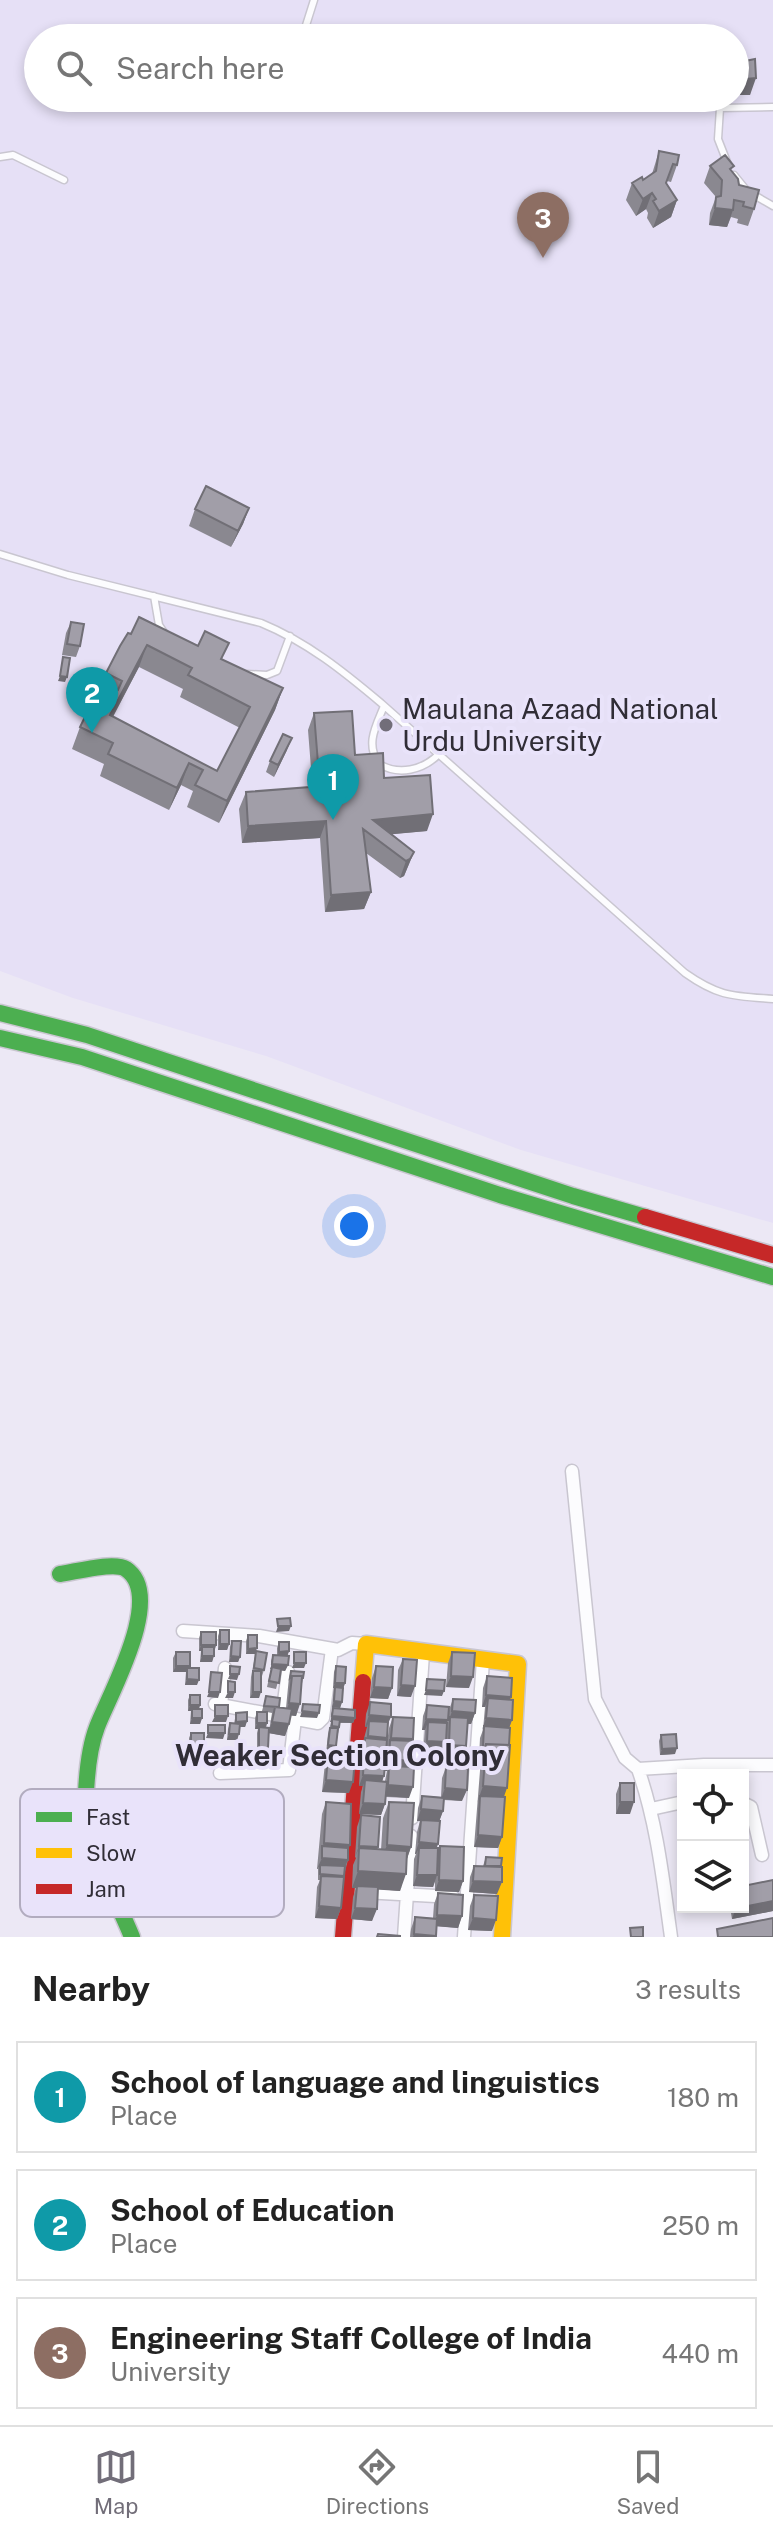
<!DOCTYPE html>
<html lang="en">
<head>
<meta charset="utf-8">
<style>
	body { margin:0; font-family:"Public Sans",sans-serif; background:#f6f6f6; color:#222 }
	.controls { position:absolute; right:24px; bottom:24px; display:grid; overflow:hidden; border-radius:0px; box-shadow:0 4px 12px #0003 }
	.controls button { width:72px; height:72px; display:grid; place-items:center; padding:0; border:0; border-bottom:2px solid #e0e0e0; background:#fff; color:#222; font:40px sans-serif }
	.you { position:absolute; left:354px; top:1226px; width:28px; height:28px; margin:-20px; border:6px solid #fff; border-radius:50%; background:#1a73e8; box-shadow:0 0 0 12px #1a73e833 }
	.badge { display:grid; place-items:center; width:52px; height:52px; border-radius:50%; background:#726e79; color:#fff; font-size:26px; font-weight:700 }
	.pin { position:absolute; translate:-50% -66px; filter:drop-shadow(0 2px 4px #0008) }
	.pin::after { content:''; position:absolute; top:42px; width:28px; height:24px; background:inherit; clip-path:polygon(0 0,100% 0,50% 100%) }
	.list { margin:0; padding:0; list-style:none }
	h2 { display:flex; justify-content:space-between; align-items:center; height:104px; margin:0; padding:0 32px; font-size:34px }
	h2 small { font-size:26px; font-weight:400; color:#767676 }
	.list li { display:grid; grid-template-columns:52px 1fr auto; gap:24px; align-items:center; box-sizing:border-box; height:112px; margin:0 16px 16px; padding:0 16px; border:2px solid #e0e0e0; border-radius:0px }
	.list b { display:block; font-size:30px; white-space:nowrap }
	.list p { margin:0; font-size:26px; white-space:nowrap; color:#767676 }
	.list em { font-size:26px; font-style:normal; color:#767676 }
	.icon { flex:none; width:44px; height:44px; fill:none; stroke:currentColor; stroke-width:2; stroke-linecap:round; stroke-linejoin:round }
	.map { position:relative; flex:none; width:773px; height:1937px; overflow:hidden }
	.search { position:absolute; background:#fff; box-shadow:0 4px 12px #0003; left:24px; right:24px; top:24px; height:88px; display:flex; align-items:center; gap:20px; box-sizing:border-box; padding:0 28px; border-radius:44px; color:#767676; font-size:30px }
	.sheet { height:488px; background:#fff }
	nav { display:flex; justify-content:space-around; align-items:center; box-sizing:border-box; height:112px; border-top:2px solid #e0e0e0; background:#fff; font-size:22px; color:#767676 }
	nav a { display:grid; justify-items:center; gap:4px }
	nav .on { color:#726e79 }
	.map>svg:first-child { display:block }
</style>
</head>
<body>
<div class="map">
<svg width="773" height="1937" viewBox="0 0 773 1937">
	<rect width="100%" height="100%" fill="#ece8f5"/>
	<path fill="#e6e0f6" fill-rule="evenodd" d="M0,0H773V1223L521,1150L266,1056L73,998L0,971ZM38,38H735V98H38Z"/>
	<g fill="none" stroke-linecap="round" stroke-linejoin="round">
		<defs>
			<path id="lane" d="M302,38L314,0
				M0,157L13,155L64,180
				M727,162L718,139L720,108L773,107
				M734,175L747,191L773,206
				M0,554L68,575L261,623C307,642 343,671 381,703L685,973C719,997 733,996 773,999
				M154,596L159,625L165,634
				M247,674L267,675L277,671L290,636
				M384,706C376,726 365,744 379,764C399,776 423,770 439,754"/>
			<path id="street" d="M572,1471L595,1699L625,1758L638,1769
				M183,1631L259,1636L338,1650L352,1643L366,1644
				M215,1704L318,1723L323,1718L332,1649
				M221,1705L225,1668
				M282,1716L288,1672
				M220,1773L289,1770L295,1719
				M743,1803L751,1807L762,1855
				M651,1809L683,1802
				M412,1818L423,1653
				M364,1892L453,1897
				M404,1937L411,1836
				M464,1937L483,1660
				M671,1937C663,1880 657,1823 638,1769L704,1765H773"/>
			<path id="fast" d="M0,1013L87,1035L573,1196L645,1217
				M0,1038L82,1057L500,1195L773,1277
				M60,1574C75,1572 114,1561 126,1569C166,1596 109,1695 97,1727C89,1748 87,1771 86,1793C85,1846 113,1890 132,1937"/>
			<path id="slow" d="M363,1682L366,1644L518,1664L502,1937"/>
			<path id="jam" d="M645,1217L773,1255
				M343,1937L363,1682"/>
		</defs>
		<use href="#lane" stroke="#c9c6d0" stroke-width="9"/>
		<use href="#street" stroke="#c9c6d0" stroke-width="15"/>
		<use href="#fast" stroke="#c9c6d0" stroke-width="19"/>
		<use href="#slow" stroke="#c9c6d0" stroke-width="19"/>
		<use href="#jam" stroke="#c9c6d0" stroke-width="19"/>
		<use href="#lane" stroke="#fcfcfe" stroke-width="6"/>
		<use href="#street" stroke="#fcfcfe" stroke-width="12"/>
		<use href="#fast" stroke="#4caf50" stroke-width="16"/>
		<use href="#slow" stroke="#ffc107" stroke-width="16"/>
		<use href="#jam" stroke="#c62828" stroke-width="16"/>
	</g>
	<path fill="#8a8890" fill-rule="evenodd" d="M755,59L750,95H740V92H736L735,96L736,64Z
		M695,98H716L707,111L693,103Z
		M659,151L677,165L671,182L667,181L666,183L677,200L671,217L653,228L647,218L648,213L646,209L636,216L626,200L632,183L643,180L652,174Z
		M710,166L732,171L754,209L748,226L737,223L738,219L731,217L727,227L709,225L710,213L716,197L704,183Z
		M249,508L243,524L231,547L189,526L195,509Z
		M71,622L80,646L76,657L62,655L66,633Z
		M128,633L223,660L283,688L275,710L219,823L187,807L193,791L181,785L169,810L100,776L104,764L72,749L80,727L103,682L106,673ZM139,667L183,689L180,697L240,728L217,771L113,717Z
		M314,713L355,755L384,778L427,831L392,834L414,852L404,876L400,878L366,853L371,892L364,909L325,912L320,838L242,843L239,809L246,792L310,787L312,781L308,730Z
		M287,750L274,777L266,772L270,761Z
		M220,1630L229,1644L227,1650H218V1636Z
		M201,1632L216,1645L212,1662H200L201,1651H199V1638Z
		M248,1635L255,1654H246V1641Z
		M232,1641L240,1657L238,1662H229L230,1647Z
		M279,1642L289,1651L287,1656L288,1665L285,1671L281,1670L276,1689L267,1687L271,1669V1661L273,1655H277V1648Z
		M256,1651L264,1670L262,1676L261,1675L259,1698H250L251,1677Z
		M176,1652L190,1666V1668L197,1685H185L186,1672H173V1658Z
		M452,1652L469,1688L446,1687L448,1663Z
		M403,1659L411,1697L397,1696L398,1670Z
		M336,1666L345,1683L343,1689L342,1702L340,1708L332,1707L334,1688H333L334,1672Z
		M376,1666L392,1688L388,1699L370,1698L372,1678Z
		M291,1671L303,1678L296,1716L291,1715L289,1724L285,1736L269,1733L266,1754H257V1733L258,1729H255V1718L257,1712L267,1723L266,1728L269,1731L272,1713L262,1711L266,1696L279,1707L286,1708L289,1677Z
		M487,1676L510,1700L512,1720L509,1728L504,1797L502,1837L498,1848L474,1847L481,1758H479L480,1738L483,1730L485,1707H482L483,1688Z
		M190,1695L200,1705L199,1709L202,1718L200,1724H190L191,1711H188V1700Z
		M453,1699L475,1713L471,1724H468L462,1758L445,1756V1743L441,1754L423,1753L425,1730H422L423,1716L427,1705L448,1720L447,1727L448,1723L449,1710Z
		M370,1702L388,1723L386,1751L389,1728L393,1717L412,1741V1761L409,1767V1798L386,1797L385,1804L381,1815L359,1814L361,1792L363,1786H359L361,1750L367,1727H365L366,1714ZM385,1771H387L385,1781H382Z
		M333,1708L355,1718L353,1723H340L335,1750L340,1757L349,1793L322,1792L328,1734L331,1722V1714Z
		M236,1713L247,1721L245,1727H240L237,1740H227L228,1729L230,1723L234,1724Z
		M191,1733L203,1748L202,1764H194L196,1750H189V1738Z
		M661,1735L675,1754L660,1755L659,1741Z
		M446,1767L462,1801L444,1800L443,1811L439,1821L437,1848L438,1851L440,1846L463,1881L459,1892L435,1891V1881L433,1887L413,1886L414,1859L416,1854H415L417,1832L420,1821H417L418,1808L422,1796L441,1797L442,1778Z
		M620,1783L630,1814H616V1794Z
		M326,1802L348,1849V1860L343,1879L341,1908L337,1919L315,1918L317,1887L320,1880H318V1869H317L322,1814Z
		M389,1802L411,1847L407,1859L400,1891L378,1889L372,1921L351,1919L353,1897L356,1888H352L353,1865L356,1858L355,1857L357,1827L361,1815L377,1849L381,1850L383,1818Z
		M486,1857L497,1894L469,1892L470,1877L474,1866H483Z
		M773,1880V1911L732,1919L730,1907H743Z
		M438,1893L462,1916L458,1928L437,1926L436,1937H410L411,1929L415,1917L433,1918L434,1904Z
		M474,1895L492,1931L468,1930L470,1906Z"/>
	<path fill="#716f76" d="M741,75H746L740,92H736L735,96V79Z
		M756,78L750,95H740L746,79Z
		M712,98H716L707,111Z
		M652,193L646,209L636,216L643,199Z
		M677,200L671,217L653,228L659,211Z
		M715,208L733,210L727,227L709,225Z
		M249,508L243,524L231,547L238,531Z
		M147,645L139,667L102,737L110,715Z
		M60,676L67,677L65,682L58,681Z
		M283,688L275,710L219,823L227,801Z
		M292,738L287,750L274,777L278,765Z
		M189,763L181,785L169,810L177,788Z
		M433,814L427,831L373,836V820Z
		M326,821L320,838L242,843L248,826Z
		M414,852L404,876L400,878L406,861Z
		M371,892L364,909L325,912L331,895Z
		M278,1626H291L289,1631L276,1632Z
		M220,1644H229L227,1650H218Z
		M201,1645H216L214,1651L202,1647L201,1651H199Z
		M257,1648L255,1654H246L248,1649Z
		M289,1651L287,1657H277L279,1652Z
		M202,1656H214L212,1662H200Z
		M231,1656L240,1657L238,1662H229Z
		M294,1663H306L304,1668H292Z
		M272,1664L288,1665L285,1671L270,1669Z
		M176,1666H190L188,1672L187,1668L186,1672H173Z
		M230,1674H239L237,1680L228,1679Z
		M451,1676L473,1677L469,1688L446,1687Z
		M187,1679L199,1680L197,1685H185Z
		M335,1683H345L343,1689L333,1688Z
		M401,1685L415,1686L411,1697L397,1696Z
		M374,1687L392,1688L388,1699L370,1698Z
		M426,1690L444,1691L442,1696L424,1695Z
		M209,1692H220L218,1698L207,1697Z
		M228,1692H235L233,1698H225Z
		M253,1692H261L259,1698H250Z
		M486,1695L511,1697L507,1708L488,1698L485,1707H482Z
		M334,1701L342,1702L340,1708L332,1707Z
		M289,1703L300,1704L296,1716L285,1715Z
		M190,1705H200L198,1711H188Z
		M302,1711L319,1713L317,1718L300,1717Z
		M452,1711L475,1713L471,1724L450,1723V1717L448,1723Z
		M369,1715L391,1717L386,1728L369,1721L367,1727H365Z
		M215,1716H228L226,1722H212Z
		M332,1716L355,1718L353,1723L330,1722Z
		M192,1718H202L200,1724H190Z
		M486,1718L512,1720L508,1731L484,1726L482,1730Z
		M426,1719L448,1720L444,1732L428,1722L425,1730H422Z
		M247,1721L245,1727H234L236,1722Z
		M272,1722L289,1724L285,1736L268,1733Z
		M257,1723H267L265,1729H255Z
		M208,1733H225L223,1739L206,1738Z
		M229,1734H239L237,1740H227Z
		M368,1736L387,1738L383,1749L365,1744Z
		M427,1741L446,1742L441,1754L423,1753Z
		M191,1744H204L202,1750H189Z
		M328,1745L336,1746L334,1752L326,1751Z
		M449,1745L466,1746L462,1758L445,1756Z
		M483,1747H485L481,1758H479Z
		M259,1748H268L266,1754H257Z
		M677,1748L675,1754L660,1755L662,1749Z
		M196,1758H204L202,1764H194Z
		M389,1759L412,1761L407,1772L389,1766L387,1771H385Z
		M363,1775L384,1776L380,1788L365,1780L363,1786H359Z
		M326,1780L353,1782L349,1793L322,1792Z
		M388,1785L413,1787L409,1798L384,1796Z
		M483,1786L507,1788L501,1805L480,1796L477,1803Z
		M445,1788L467,1790L462,1801L441,1799Z
		M620,1802H634L630,1814H616Z
		M363,1803L385,1804L381,1815L359,1814Z
		M421,1809L443,1811L439,1822L417,1821Z
		M478,1835L502,1837L498,1848L474,1847Z
		M419,1842L438,1844L434,1855L419,1848L416,1854H415Z
		M324,1843L350,1845L346,1856L322,1847Z
		M387,1845L411,1847L405,1864L380,1862Z
		M359,1846L378,1847L374,1859L359,1848L355,1857Z
		M322,1858L348,1860L343,1871L320,1865L317,1869Z
		M358,1871L406,1874L400,1891L352,1888Z
		M417,1875H437L433,1887L413,1886Z
		M439,1880L463,1881L459,1892L435,1891Z
		M473,1881L502,1882L497,1894L469,1892Z
		M773,1901V1911L732,1919L736,1908Z
		M319,1906L341,1908L337,1919L315,1918Z
		M355,1908L377,1909L372,1921L351,1919Z
		M437,1915L462,1916L458,1928L433,1926Z
		M473,1918L496,1920L492,1931L468,1930Z
		M414,1934L436,1936V1937H413Z"/>
	<path fill="#a19ea8" stroke="#716f76" stroke-width="2" fill-rule="evenodd" d="M755,59L756,78L746,79V75H741V79H735V63Z
		M659,151L679,155L677,165L673,164L666,183L677,200L659,211L653,201L656,199L652,193L643,199L632,183L642,177L643,180L656,171Z
		M725,155L734,166L730,169L738,179L739,185L759,190L754,209L743,206L744,202L734,200L733,210L715,208L716,197L721,196L722,180L710,166Z
		M206,486L249,508L238,531L195,509Z
		M139,617L198,646L205,631L229,643L221,659L283,688L227,801L195,785L203,770L189,763L177,788L108,754L113,743L80,727L102,682L118,690L122,681L106,673L120,646L128,633L131,634ZM147,645L192,668L188,675L250,707L217,771L110,715Z
		M71,622L84,624L80,646L67,644Z
		M63,657L70,658L67,677L60,676Z
		M352,711L355,755L383,753L384,778L430,775L433,814L373,820L414,852L410,859L406,861L363,829L371,892L331,895L326,821L248,826L246,792L310,787L314,776H319L314,713Z
		M283,734L292,738L278,765L270,761Z
		M290,1618L291,1626H278L277,1619Z
		M220,1630H229V1644H220Z
		M201,1632H216V1645H201Z
		M248,1635H257V1648L248,1649Z
		M232,1641H241L240,1657L231,1656Z
		M279,1642H289V1651L279,1652Z
		M202,1647H214V1656H202Z
		M256,1651L267,1653L264,1670L254,1668Z
		M176,1652H190V1666H176Z
		M294,1652H306V1663H294Z
		M452,1652L475,1653L473,1677L451,1676Z
		M273,1655L289,1656L288,1665L272,1664Z
		M403,1659L417,1660L415,1686L401,1685Z
		M230,1666L240,1667L239,1674H230Z
		M336,1666L346,1667L345,1683H335Z
		M376,1666L393,1667L392,1688L374,1687Z
		M272,1667L281,1669L279,1683L269,1681Z
		M187,1668H199V1680L187,1679Z
		M253,1671H261V1692H253Z
		M291,1671L304,1672L303,1678H302V1676H292L290,1678Z
		M211,1672L222,1673L220,1692H209Z
		M292,1676H302L300,1704L289,1703Z
		M487,1676L512,1678L511,1697L486,1695Z
		M427,1679L445,1680L444,1691L426,1690Z
		M228,1681L235,1682V1692H228Z
		M335,1687L343,1688L342,1702L334,1701Z
		M190,1695H200V1705H190Z
		M266,1696L280,1698L279,1707L264,1706Z
		M488,1698L513,1700L512,1720L486,1718Z
		M453,1699L476,1700L475,1713L452,1711Z
		M370,1702L391,1704V1717L369,1715Z
		M303,1704L320,1705L319,1713L302,1711Z
		M215,1705H228V1716H215Z
		M427,1705L449,1707L448,1720L426,1719Z
		M275,1707L292,1709L289,1724L272,1722Z
		M333,1708L355,1710V1718L332,1716Z
		M192,1709H202V1718H192Z
		M247,1712V1721L236,1722V1713Z
		M257,1712H267V1723H257Z
		M393,1717L414,1718L413,1739L391,1738Z
		M450,1717L468,1718L466,1746L449,1745Z
		M332,1719L340,1720L339,1727L332,1726Z
		M369,1721L388,1722L387,1738L368,1736Z
		M428,1722L447,1723L446,1742L427,1741Z
		M230,1723L240,1724L239,1734H229Z
		M208,1725H225V1733H208Z
		M484,1726L510,1728L509,1745L486,1744L485,1747H483Z
		M259,1727L269,1728L268,1748H259Z
		M330,1728H338L336,1746L328,1745Z
		M191,1733H204V1744H191Z
		M676,1734L677,1748L662,1749L661,1735Z
		M365,1738L387,1740L384,1776L363,1775Z
		M390,1740L413,1741L412,1761L389,1759Z
		M486,1744L510,1745L507,1788L483,1786Z
		M196,1748H205L204,1758H196Z
		M327,1750H341L340,1757L328,1756L327,1759Z
		M328,1756L355,1758L353,1782L326,1780Z
		M389,1766L414,1767L413,1787L388,1785Z
		M446,1767L468,1769L467,1790L445,1788Z
		M365,1780L387,1782L385,1804L363,1803Z
		M620,1783H634V1802H620Z
		M422,1796L444,1798L443,1811L421,1809Z
		M480,1796L505,1797L502,1837L478,1835Z
		M326,1802L351,1804L350,1845L324,1843Z
		M389,1802L414,1803L411,1847L387,1845Z
		M361,1815L380,1817L378,1847L359,1846Z
		M421,1820L440,1821L438,1844L419,1842Z
		M322,1846L348,1848V1860L322,1858Z
		M440,1846L464,1847L463,1881L439,1880Z
		M359,1848L407,1851L406,1874L358,1871Z
		M419,1848H438L437,1875H417Z
		M486,1857L502,1858L501,1866H485Z
		M320,1865L345,1866L344,1876L320,1874Z
		M474,1866L502,1867V1882L473,1881Z
		M321,1876L344,1877L341,1908L319,1906Z
		M773,1880V1901L743,1907V1886Z
		M357,1886L378,1887L377,1909L355,1908Z
		M438,1893L463,1895L462,1916L437,1915Z
		M474,1895L498,1896L496,1920L473,1918Z
		M415,1917L437,1919L436,1936L414,1934Z
		M773,1918V1937H718L717,1929Z
		M643,1927V1937H631L630,1928Z
		M378,1934L400,1936V1937H377Z"/>
	<circle fill="#726e79" stroke="#e9e3fa" stroke-width="3" cx="386" cy="725" r="8"/>
	<g text-anchor="middle" stroke-width="8" stroke-linejoin="round" paint-order="stroke">
		<g font-size="28" fill="#302d36" stroke="#e9e3fa" text-anchor="start">
			<text x="402" y="719">Maulana Azaad National<tspan x="402" dy="32">Urdu University</tspan></text>
		</g>
		<g font-size="30" font-weight="bold" fill="#302d36" stroke="#e9e3fa">
			<text x="340" y="1766">Weaker Section Colony</text>
		</g>
	</g>
	<rect x="20" y="1789" width="264" height="128" rx="12" fill="#e9e3fa" stroke="#b2acbf" stroke-width="2"/>
	<rect x="36" y="1812" width="36" height="10" fill="#4caf50"/>
	<rect x="36" y="1848" width="36" height="10" fill="#ffc107"/>
	<rect x="36" y="1884" width="36" height="10" fill="#c62828"/>
	<g font-size="22" fill="#302d36">
		<text x="86" y="1825">Fast</text>
		<text x="86" y="1861">Slow</text>
		<text x="86" y="1897">Jam</text>
	</g>
</svg>
<div class="controls">
<button><svg class="icon" aria-label="locate" viewBox="0 0 24 24"><circle cx="12" cy="12" r="6"/><path d="M12 2v4M12 18v4M2 12h4M18 12h4"/></svg></button>
<button><svg class="icon" aria-label="layers" viewBox="0 0 24 24"><path d="M12 4l9 5-9 5-9-5zM3 14l9 5 9-5"/></svg></button>
</div>
<div class="you"></div>
<div class="pin badge" style="left:333px;top:820px;background:#0f9aa8">1</div>
<div class="pin badge" style="left:92px;top:733px;background:#0f9aa8">2</div>
<div class="pin badge" style="left:543px;top:258px;background:#8d6e63">3</div>
<div class="search"><svg class="icon" aria-label="search" viewBox="0 0 24 24"><circle cx="10" cy="10" r="6"/><path d="M15 15l6 6"/></svg>Search here</div>
</div>
<section class="sheet">
<h2>Nearby<small>3 results</small></h2>
<ul class="list">
<li><span class="badge" style="background:#0f9aa8">1</span><div><b>School of language and linguistics</b><p>Place</p></div><em>180 m</em></li>
<li><span class="badge" style="background:#0f9aa8">2</span><div><b>School of Education</b><p>Place</p></div><em>250 m</em></li>
<li><span class="badge" style="background:#8d6e63">3</span><div><b>Engineering Staff College of India</b><p>University</p></div><em>440 m</em></li>
</ul>
</section>
<nav>
<a class="on"><svg class="icon" aria-label="map" viewBox="0 0 24 24"><path d="M3 6l6-2 6 2 6-2v14l-6 2-6-2-6 2zM9 4v14M15 6v14"/></svg>Map</a>
<a><svg class="icon" aria-label="directions" viewBox="0 0 24 24"><path d="M12 3l9 9-9 9-9-9zM9 14v-3h6M13 9l2 2-2 2"/></svg>Directions</a>
<a><svg class="icon" aria-label="saved" viewBox="0 0 24 24"><path d="M7 4h10v16l-5-4-5 4z"/></svg>Saved</a>
</nav>
</body>
</html>
